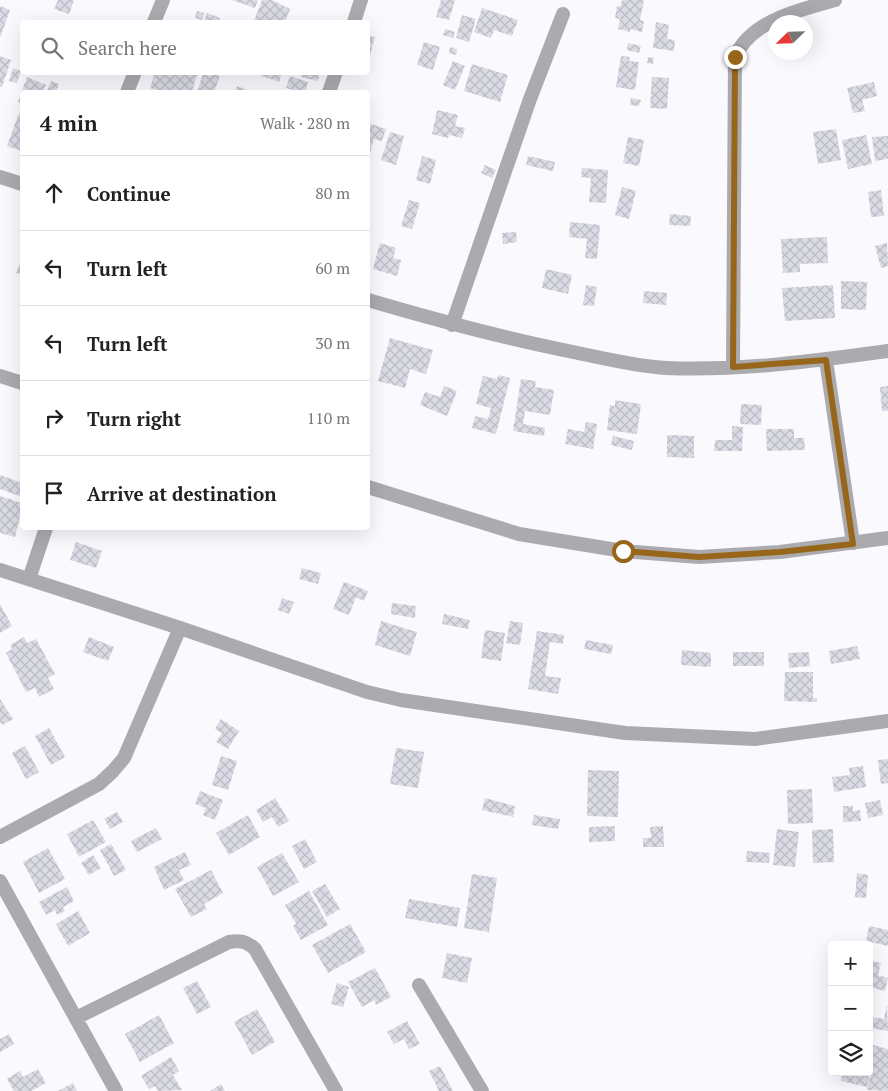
<!DOCTYPE html>
<html lang="en">
<head>
<meta charset="utf-8">
<style>
	body { margin:0; font-family:"PT Serif",serif; background:#f6f6f6; color:#222 }
	.controls { position:absolute; right:15px; bottom:15px; display:grid; overflow:hidden; border-radius:5px; box-shadow:0 5px 20px #0002 }
	.controls button { width:45px; height:45px; display:grid; place-items:center; padding:0; border:0; border-bottom:1px solid #e0e0e0; background:#fff; color:#222; font:25px sans-serif }
	.compass { position:absolute; left:768px; top:15px; width:45px; height:45px; border-radius:50%; background:#fff; box-shadow:0 5px 20px #0002; rotate:247deg }
	.stop { position:absolute; width:15px; height:15px; margin:-11px; border:4px solid #98661a; border-radius:50%; background:#fff }
	.stop.end { background:#98661a; border-color:#fff; box-shadow:0 1px 5px #0008 }
	.list { margin:0; padding:0; list-style:none }
	h2 { display:flex; justify-content:space-between; align-items:center; height:65px; margin:0; padding:0 20px; font-size:21px }
	h2 small { font-size:16px; font-weight:400; color:#767676 }
	.list li { display:grid; grid-template-columns:32px 1fr auto; gap:15px; align-items:center; box-sizing:border-box; height:75px; padding:0 20px; border-top:1px solid #e0e0e0 }
	.list b { display:block; font-size:19px; white-space:nowrap }
	.list em { font-size:16px; font-style:normal; color:#767676 }
	.icon { flex:none; width:28px; height:28px; fill:none; stroke:currentColor; stroke-width:2; stroke-linecap:round; stroke-linejoin:round }
	.map { position:relative; flex:none; width:888px; height:1091px; overflow:hidden }
	.search { position:absolute; background:#fff; box-shadow:0 5px 20px #0002; left:20px; top:20px; width:350px; height:55px; display:flex; align-items:center; gap:12px; box-sizing:border-box; padding:0 18px; border-radius:5px; color:#767676; font-size:19px }
	.panel { position:absolute; background:#fff; box-shadow:0 5px 20px #0002; left:20px; top:90px; width:350px; height:440px; border-radius:5px }
	.map>svg:first-child { display:block }
</style>
</head>
<body>
<div class="map">
<svg width="888" height="1091" viewBox="0 0 888 1091">
	<defs>
		<pattern id="building-cross-hatch" width="8" height="8" patternUnits="userSpaceOnUse" patternTransform="scale(1.25)"><rect width="8" height="8" fill="#dadbe4"/><path d="M0 0l8 8M0 8l8-8" fill="none" stroke="#bbbcc4"/></pattern>
	</defs>
	<rect width="100%" height="100%" fill="#fafafe"/>
	<path fill="url(#building-cross-hatch)" d="M58,0H74L69,14L54,9Z
		M232,0H258L255,8Z
		M262,0H272L290,9L285,22L254,21Z
		M441,0H455L449,20L436,17Z
		M622,0H644L640,20L644,21L642,32L630,29V32L618,29L620,19L615,18L617,6L620,7Z
		M0,6L10,10L0,38Z
		M482,8L518,20L512,36L494,30L491,38L474,32Z
		M197,11L204,13L202,20L195,18Z
		M207,13L220,18L218,22H203Z
		M462,15L476,19L469,42L456,38Z
		M656,22L669,25L667,39L675,40L674,51L653,48Z
		M445,29L455,32L453,38L443,35Z
		M368,36L375,37L370,55H368Z
		M424,42L440,47L433,70L417,65Z
		M628,43L641,46L639,53L627,50Z
		M450,47L457,49L456,55L449,53Z
		M0,56L11,60L2,87H0Z
		M621,56L630,57L629,61L639,62L635,90L616,87Z
		M648,57L654,58L653,64L647,63Z
		M453,61L465,66L455,90L443,85Z
		M472,64L508,75L500,102L464,91Z
		M13,68L21,71L17,83L9,81Z
		M155,72H190L197,75L192,92H162L150,88Z
		M251,72H282L279,82Z
		M302,72H320L318,81L301,77Z
		M212,73L220,76L214,92H197L203,74L210,76Z
		M290,76L308,82L305,92H300L286,88Z
		M27,77L46,85L43,92H22V104L18,102Z
		M652,77L669,78L667,109L650,108Z
		M51,81L59,84L56,92H46Z
		M874,82L877,96L862,100L865,111L853,113L847,88Z
		M237,86L248,90L247,92H235Z
		M631,98L641,100L639,106L630,105Z
		M437,110L458,115L455,126L465,128L462,138L449,135L448,138L432,134Z
		M19,113L22,114V151L7,146Z
		M368,123L386,129L382,141L374,139L368,160Z
		M836,129L841,160L818,164L813,132Z
		M390,132L404,136L396,165L381,160Z
		M866,135L872,164L848,169L842,140Z
		M888,136V159L875,161L872,137Z
		M628,137L644,140L639,166L623,163Z
		M422,156L436,160L430,184L416,180Z
		M528,156L555,162L553,171L526,165Z
		M485,165L496,170L492,178L481,173Z
		M582,168L608,170L606,203L589,202L591,178L581,177Z
		M622,187L636,191L629,219L615,215Z
		M881,190L884,216L871,217L868,192Z
		M409,200L420,203L412,229L401,226Z
		M670,214L691,216L690,226L669,225Z
		M570,222L600,225L597,259L585,258L587,239L569,237Z
		M516,232L517,242L503,244L502,233Z
		M827,237L828,263L800,264V272L783,273L781,239Z
		M380,243L396,248L393,258L401,260L397,276L373,269Z
		M887,243L888,266L881,268L875,246Z
		M21,261H22V275L16,273Z
		M546,269L572,275L568,294L542,288Z
		M841,281L867,282L866,310L841,309Z
		M586,285L597,287L594,306L583,305Z
		M833,285L835,318L785,321L782,288Z
		M644,291L667,293L666,305L643,303Z
		M390,338L433,350L426,374L410,369L405,388L378,381Z
		M498,375L510,378L496,434L472,428L475,416L488,419L491,408L476,404L483,376L497,379Z
		M521,379L536,381L535,387L554,390L550,415L525,411L523,424L545,428L544,436L513,431Z
		M444,386L457,391L447,416L420,405L425,392L440,397Z
		M888,386V411H882L880,387Z
		M615,400L641,404L637,434L607,430L610,405L615,406Z
		M741,404L762,405L761,425L740,424Z
		M586,422L597,424L593,449L565,444L568,429L584,432Z
		M732,426L743,427L742,451H714L715,440H732Z
		M766,429H794V438H804L805,450L767,451Z
		M667,435L694,436V458L667,457Z
		M613,436L634,441L632,450L611,445Z
		M0,475L22,483V497L0,489Z
		M0,496L22,503V508L15,537L0,533Z
		M76,542L102,551L96,568L70,560Z
		M302,568L321,573L318,584L299,579Z
		M344,582L368,591L364,601L356,597L349,615L333,609Z
		M282,598L294,602L289,614L278,610Z
		M392,603L416,606L415,618L391,614Z
		M0,604L12,626L0,633Z
		M444,614L470,620L468,629L442,624Z
		M381,621L417,632L410,656L375,645Z
		M510,621L523,623L520,645L506,643Z
		M485,630L505,633L501,661L481,658Z
		M537,631L564,635L563,644L550,642L545,676L561,678L558,694L528,689Z
		M24,637L27,643L36,639L55,674L48,678L54,689L39,697L35,688L26,692L6,653L12,649L10,645Z
		M89,637L114,647L108,661L83,652Z
		M586,640L613,645L611,654L584,649Z
		M857,646L860,659L831,664L829,651Z
		M682,650L711,653V667L681,665Z
		M733,652H764V666H733Z
		M809,652L810,666L789,668L788,653Z
		M785,672H813V698H817V702L784,701Z
		M0,699L13,719L2,725L0,722Z
		M221,719L239,731L228,749L216,742L222,733L215,729Z
		M49,728L65,757L51,765L35,736Z
		M25,746L39,772L26,779L12,753Z
		M396,748L424,752L418,788L390,784Z
		M221,756L237,761L228,790L212,785Z
		M888,759V783L881,784L878,760Z
		M863,766L866,787L834,792L832,777L850,775L849,768Z
		M588,770L619,771L618,817L587,816Z
		M812,789L813,823L788,824L787,790Z
		M200,791L223,800L215,820L203,815L206,808L195,804Z
		M275,798L289,821L278,827L272,817L263,822L256,810Z
		M485,798L515,806L513,817L482,810Z
		M880,800L883,815L868,818L865,803Z
		M843,806H853V811L860,810L861,821L843,822Z
		M117,812L123,822L110,829L104,819Z
		M248,815L260,837L229,855L216,833Z
		M534,815L560,819L558,829L532,825Z
		M93,820L106,842L79,857L67,834Z
		M615,826V841L589,842V827Z
		M663,826L664,847H643V838H651L650,827Z
		M156,828L162,839L137,852L131,841Z
		M777,829L799,832L795,867L773,865Z
		M833,829L834,862L813,863L812,830Z
		M305,839L317,862L304,869L292,846Z
		M111,844L126,870L114,876L100,850Z
		M48,848L65,879L39,893L23,862Z
		M747,851L770,853L769,863L746,862Z
		M185,852L191,865L179,870L184,880L164,890L154,867Z
		M282,853L299,882L273,896L257,867Z
		M93,855L101,868L89,875L81,863Z
		M211,870L223,893L204,904L207,909L191,917L175,889Z
		M857,873L868,875L866,898L855,897Z
		M472,874L497,878L489,932L464,928Z
		M325,884L340,909L327,917L312,891Z
		M67,887L74,901L63,907L65,911L57,915L55,910L46,915L39,902Z
		M309,891L328,925L301,940L293,926L296,924L285,905Z
		M409,899L460,908L457,927L405,918Z
		M78,911L90,933L68,946L56,924Z
		M350,924L366,952L328,973L312,945Z
		M869,926L888,930V946L866,941Z
		M447,953L472,958L467,983L442,978Z
		M869,960L881,963L878,975L888,978L885,991L869,987Z
		M375,968L391,997L376,1005L374,1000L362,1007L348,982Z
		M197,981L211,1007L197,1014L183,988Z
		M337,983L349,987L343,1007L331,1004Z
		M887,1004L888,1031L869,1028L871,1017L884,1019Z
		M257,1009L275,1042L252,1055L234,1022Z
		M159,1015L174,1043L140,1062L125,1034Z
		M407,1021L420,1044L409,1049L404,1039L394,1044L387,1032Z
		M9,1034L14,1044L0,1052V1039Z
		M869,1044L888,1049V1091L867,1090L871,1073L869,1072Z
		M171,1057L179,1071L173,1075L182,1090L158,1091L155,1086L149,1089L141,1076Z
		M440,1066L453,1091H439L429,1071Z
		M38,1069L46,1083L31,1091H14L7,1079L20,1071L23,1077Z
		M843,1072H861L870,1074L867,1087L841,1081Z
		M73,1083L77,1091H58Z
		M221,1084L225,1091H210Z"/>
	<g fill="none" stroke-linecap="round" stroke-linejoin="round">
		<path stroke="#ababaf" stroke-width="14" d="M154,22L163,0
			M354,22L361,0
			M127,92L135,72
			M329,92L336,72
			M0,177L22,184
			M368,300C436,320 503,338 573,352C603,358 634,366 666,368C740,371 815,361 888,351
			M452,325L530,99L563,14
			M826,360L853,543
			M733,367L735,57C751,20 800,10 835,0
			M0,570L180,628L367,692L401,700L625,733L755,739L888,721
			M29,579L46,528
			M0,837L99,784L113,771L124,758L180,628
			M0,881L116,1091
			M419,985L482,1091
			M76,1018L229,942C240,940 246,941 255,949L336,1091"/>
		<path stroke="#ababaf" stroke-width="14" d="M0,376L22,383
			M368,487L519,534L623,551L699,557L780,552L888,538"/>
	</g>
	<g fill="none" stroke-linecap="round" stroke-linejoin="round">
		<path stroke="#98661a" stroke-width="6" d="M623,551L699,557L780,552L853,544L826,360L733,367L735,57"/>
	</g>
</svg>
<div class="controls">
<button>+</button>
<button>−</button>
<button><svg class="icon" aria-label="layers" viewBox="0 0 24 24"><path d="M12 4l9 5-9 5-9-5zM3 14l9 5 9-5"/></svg></button>
</div>
<svg class="compass" viewBox="-18 -18 36 36"><path d="M0-13l5 13h-10z" fill="#e53935"/><path d="M0 13l5-13h-10z" fill="#767676"/></svg>
<div class="stop" style="left:623px;top:551px"></div>
<div class="stop end" style="left:735px;top:57px"></div>
<div class="search"><svg class="icon" aria-label="search" viewBox="0 0 24 24"><circle cx="10" cy="10" r="6"/><path d="M15 15l6 6"/></svg>Search here</div>
<section class="panel">
<h2>4 min<small>Walk · 280 m</small></h2>
<ul class="list">
<li><svg class="icon" aria-label="ahead" viewBox="0 0 24 24"><path d="M12 20V5M6 11l6-6 6 6"/></svg><div><b>Continue</b></div><em>80 m</em></li>
<li><svg class="icon" aria-label="left" viewBox="0 0 24 24"><path d="M17 20v-9H6M10 6l-5 5 5 5"/></svg><div><b>Turn left</b></div><em>60 m</em></li>
<li><svg class="icon" aria-label="left" viewBox="0 0 24 24"><path d="M17 20v-9H6M10 6l-5 5 5 5"/></svg><div><b>Turn left</b></div><em>30 m</em></li>
<li><svg class="icon" aria-label="right" viewBox="0 0 24 24"><path d="M7 20v-9h11M14 6l5 5-5 5"/></svg><div><b>Turn right</b></div><em>110 m</em></li>
<li><svg class="icon" aria-label="arrive" viewBox="0 0 24 24"><path d="M6 21V4h12l-3 4 3 4H6"/></svg><div><b>Arrive at destination</b></div></li>
</ul>
</section>
</div>
</body>
</html>
